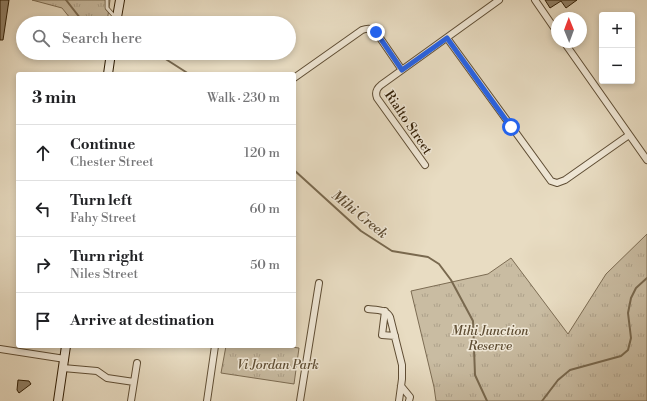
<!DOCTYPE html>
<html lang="en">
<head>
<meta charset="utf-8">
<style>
	body { margin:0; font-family:"Libre Bodoni",serif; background:#f6f6f6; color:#202124 }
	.controls { position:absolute; right:12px; top:12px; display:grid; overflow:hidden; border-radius:4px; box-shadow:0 2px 6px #0003 }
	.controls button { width:36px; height:36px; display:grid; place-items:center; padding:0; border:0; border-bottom:1px solid #e0e0e0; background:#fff; color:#202124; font:20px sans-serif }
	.compass { position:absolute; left:551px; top:12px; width:36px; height:36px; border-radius:50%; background:#fff; box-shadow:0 2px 6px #0003; rotate:359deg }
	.stop { position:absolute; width:12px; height:12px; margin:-9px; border:3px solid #2563eb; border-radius:50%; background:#fff }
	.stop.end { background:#2563eb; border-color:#fff; box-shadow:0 1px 4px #0008 }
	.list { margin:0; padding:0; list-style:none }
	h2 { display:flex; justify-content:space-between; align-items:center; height:52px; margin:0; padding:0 16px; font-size:17px }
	h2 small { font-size:13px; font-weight:400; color:#757577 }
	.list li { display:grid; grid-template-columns:26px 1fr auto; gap:12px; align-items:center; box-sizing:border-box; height:56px; padding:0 16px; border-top:1px solid #e0e0e0 }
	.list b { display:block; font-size:15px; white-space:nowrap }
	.list p { margin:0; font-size:13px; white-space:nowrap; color:#757577 }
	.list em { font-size:13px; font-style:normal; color:#757577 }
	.icon { flex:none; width:22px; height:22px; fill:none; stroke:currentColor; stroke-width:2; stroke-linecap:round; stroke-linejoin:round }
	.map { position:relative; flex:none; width:647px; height:401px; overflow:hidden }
	.search { position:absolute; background:#fff; box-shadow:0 2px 6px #0003; left:16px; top:16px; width:280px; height:44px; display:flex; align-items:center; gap:10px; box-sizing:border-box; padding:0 14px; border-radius:22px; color:#757577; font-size:15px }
	.panel { position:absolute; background:#fff; box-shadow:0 2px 6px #0003; left:16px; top:72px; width:280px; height:276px; border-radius:4px }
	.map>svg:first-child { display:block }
</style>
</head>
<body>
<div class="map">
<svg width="647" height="401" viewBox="0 0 647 401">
	<defs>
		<pattern id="grass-tufts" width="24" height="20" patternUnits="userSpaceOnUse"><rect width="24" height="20" fill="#c9bca2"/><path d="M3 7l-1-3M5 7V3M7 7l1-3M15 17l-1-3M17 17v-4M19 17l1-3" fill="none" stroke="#ada18a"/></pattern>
	</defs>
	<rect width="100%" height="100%" fill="#e8dcc2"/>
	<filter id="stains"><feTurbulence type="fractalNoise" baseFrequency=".005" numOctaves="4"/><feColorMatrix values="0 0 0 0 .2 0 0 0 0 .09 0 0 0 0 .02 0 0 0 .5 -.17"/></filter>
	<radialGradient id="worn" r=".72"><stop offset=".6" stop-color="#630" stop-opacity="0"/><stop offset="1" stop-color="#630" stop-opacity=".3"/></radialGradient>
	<path fill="url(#grass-tufts)" stroke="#7c6c53" d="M32,0H110L107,23H74L62,8Z
		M647,234V401H436L434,387L411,291L488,274L511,258L568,334L606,274Z
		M226,346H284L299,348L294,384L221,373Z"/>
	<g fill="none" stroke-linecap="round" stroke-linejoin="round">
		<path stroke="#79694f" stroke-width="2" d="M66,0L84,23
			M152,53L164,58L189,74
			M294,170L361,231L392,251L428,257L439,264L451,280L473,321L475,375L487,401
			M542,401L558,380L570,370L621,356L628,350L631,338L628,313L631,298L636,288L647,278"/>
	</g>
	<path fill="#908067" stroke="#301d04" d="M0,0H9L3,40H0Z
		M545,0H577L566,8L561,1L550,8Z
		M18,380L29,381L31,384L19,393L17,390Z"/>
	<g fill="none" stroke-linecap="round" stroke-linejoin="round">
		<defs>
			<path id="service" d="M107,0V8L115,17"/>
			<path id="minor" d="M535,0L557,32
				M447,38L551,181L557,183L565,180L629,135
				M564,42L647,160
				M294,78L362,30C367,28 372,28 376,32L402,70
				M425,165L377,98C375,93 376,89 381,85L499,0
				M368,309C376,310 386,309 390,317L402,365V379L399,401
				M385,311L382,335L395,336
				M0,349L65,359
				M63,368L97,371L107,378L134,382
				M401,386L410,397L409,401
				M131,401L137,363
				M207,401L215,346
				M300,401L319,283"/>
			<path id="secondary" d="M116,23L120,0
				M108,74L111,53
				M58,401L66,346"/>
		</defs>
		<use href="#service" stroke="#5e4d34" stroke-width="4.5"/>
		<use href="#minor" stroke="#5e4d34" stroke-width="8"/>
		<use href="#secondary" stroke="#301d04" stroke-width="10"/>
		<use href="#service" stroke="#f0e8d7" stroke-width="3"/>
		<use href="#minor" stroke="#f0e8d7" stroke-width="6"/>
		<use href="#secondary" stroke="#f0e8d7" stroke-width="8"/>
	</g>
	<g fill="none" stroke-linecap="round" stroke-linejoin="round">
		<path stroke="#2563eb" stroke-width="5" d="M376,32L402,70L447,38L511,127"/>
	</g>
	<g text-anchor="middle" stroke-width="3" stroke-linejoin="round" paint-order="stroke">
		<g font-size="13" fill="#301d04" stroke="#f0e8d7">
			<text transform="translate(409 122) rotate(56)" y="5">Rialto Street</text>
		</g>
		<g font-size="13" font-style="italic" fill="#5e4d33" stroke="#f0e8d7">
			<text x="490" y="335">Mihi Junction<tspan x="490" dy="15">Reserve</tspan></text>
			<text x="278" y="369">Vi Jordan Park</text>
		</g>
		<g font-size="14" font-style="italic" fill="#5a4930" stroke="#f0e8d7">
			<text transform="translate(360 214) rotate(39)" y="5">Mihi Creek</text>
		</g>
	</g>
	<rect width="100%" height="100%" filter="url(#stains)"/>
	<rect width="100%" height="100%" fill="url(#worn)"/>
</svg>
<div class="controls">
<button>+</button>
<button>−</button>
</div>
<svg class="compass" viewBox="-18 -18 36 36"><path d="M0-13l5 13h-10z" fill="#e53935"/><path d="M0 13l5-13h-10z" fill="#757577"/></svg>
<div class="stop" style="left:511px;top:127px"></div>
<div class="stop end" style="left:376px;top:32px"></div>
<div class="search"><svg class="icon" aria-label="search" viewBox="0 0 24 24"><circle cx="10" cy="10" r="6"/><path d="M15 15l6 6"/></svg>Search here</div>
<section class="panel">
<h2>3 min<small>Walk · 230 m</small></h2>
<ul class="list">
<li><svg class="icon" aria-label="ahead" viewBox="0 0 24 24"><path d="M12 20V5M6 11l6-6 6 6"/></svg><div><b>Continue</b><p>Chester Street</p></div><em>120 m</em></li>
<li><svg class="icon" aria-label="left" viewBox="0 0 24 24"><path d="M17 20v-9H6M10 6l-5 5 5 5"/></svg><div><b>Turn left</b><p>Fahy Street</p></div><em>60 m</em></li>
<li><svg class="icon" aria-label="right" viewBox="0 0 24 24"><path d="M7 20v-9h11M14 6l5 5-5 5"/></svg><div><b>Turn right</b><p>Niles Street</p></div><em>50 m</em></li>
<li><svg class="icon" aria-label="arrive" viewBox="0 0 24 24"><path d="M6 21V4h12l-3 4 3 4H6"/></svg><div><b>Arrive at destination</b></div></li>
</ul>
</section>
</div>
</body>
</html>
